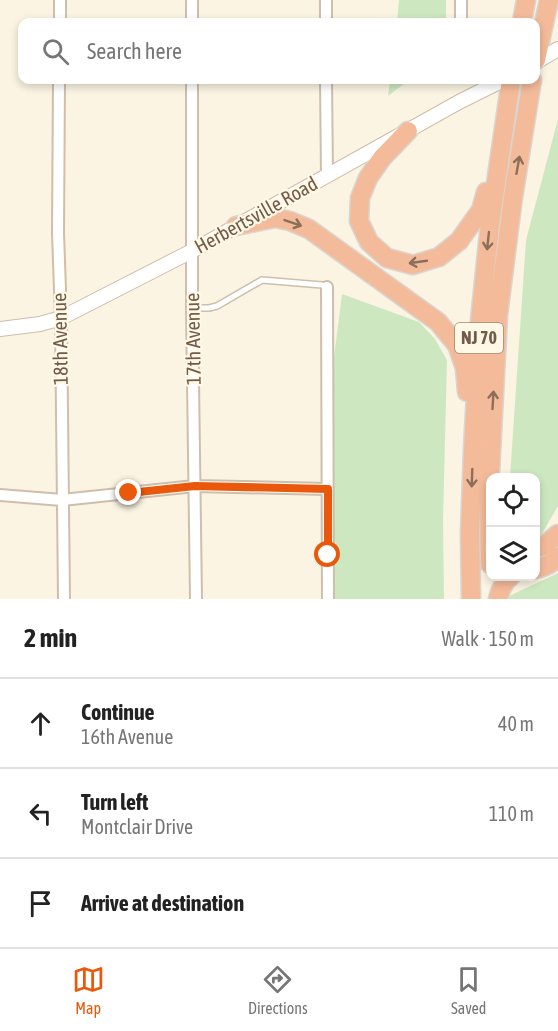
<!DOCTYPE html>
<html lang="en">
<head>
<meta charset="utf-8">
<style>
	body { margin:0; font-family:"Asap Condensed",sans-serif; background:#f6f6f6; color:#222 }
	.controls { position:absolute; right:18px; bottom:18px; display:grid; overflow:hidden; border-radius:12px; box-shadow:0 3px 9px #0003 }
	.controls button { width:54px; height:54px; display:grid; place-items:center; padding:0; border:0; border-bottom:2px solid #e0e0e0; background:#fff; color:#222; font:30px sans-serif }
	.stop { position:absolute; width:18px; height:18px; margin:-14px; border:4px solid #ea580c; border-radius:50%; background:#fff }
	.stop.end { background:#ea580c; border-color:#fff; box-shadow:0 2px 6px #0008 }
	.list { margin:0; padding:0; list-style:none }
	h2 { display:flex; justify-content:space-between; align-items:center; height:78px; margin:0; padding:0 24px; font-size:26px }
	h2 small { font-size:20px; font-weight:400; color:#767676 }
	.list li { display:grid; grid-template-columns:39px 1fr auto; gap:18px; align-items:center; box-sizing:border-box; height:90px; padding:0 24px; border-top:2px solid #e0e0e0 }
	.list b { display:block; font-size:22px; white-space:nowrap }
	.list p { margin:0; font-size:20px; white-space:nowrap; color:#767676 }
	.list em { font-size:20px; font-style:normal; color:#767676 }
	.icon { flex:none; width:33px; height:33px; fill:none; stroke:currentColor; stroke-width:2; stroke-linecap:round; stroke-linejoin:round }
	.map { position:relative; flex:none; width:558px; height:599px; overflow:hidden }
	.search { position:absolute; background:#fff; box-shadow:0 3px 9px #0003; left:18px; right:18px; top:18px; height:66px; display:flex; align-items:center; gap:15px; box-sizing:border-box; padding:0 21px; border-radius:12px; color:#767676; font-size:22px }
	.sheet { height:348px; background:#fff }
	nav { display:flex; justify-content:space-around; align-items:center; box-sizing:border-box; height:84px; border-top:2px solid #e0e0e0; background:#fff; font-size:16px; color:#767676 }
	nav a { display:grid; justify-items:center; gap:3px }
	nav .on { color:#ea580c }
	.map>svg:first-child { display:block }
</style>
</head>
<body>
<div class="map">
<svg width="558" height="599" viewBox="0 0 558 599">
	<rect width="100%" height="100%" fill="#fbf4e2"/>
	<path fill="#cde8c1" d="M399,0H446V22H397Z
		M390,80H409L388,96Z
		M558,119V506L541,535L536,533V478L510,477L526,240Z
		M342,294L419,322L435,339L447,360L443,521L444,599H326L325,428Z
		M558,573V599H509V596Z"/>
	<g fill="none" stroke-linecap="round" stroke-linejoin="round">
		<defs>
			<path id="lane" d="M193,308H209L217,306L262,280L322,285L327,287"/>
			<path id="street" d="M192,0V22
				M326,0V22
				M60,22V0
				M461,22V0
				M59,80L58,233L61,318L64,599
				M192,80V308L196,599
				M326,80L327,176
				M327,287L328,599
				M0,495L62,500L195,486L328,489"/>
			<path id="secondary" d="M536,62L558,49
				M0,329L40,324L61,318L192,251L459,102L503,80"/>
			<path id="highway" d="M522,22L526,0
				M536,60L549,0
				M408,131L382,158L368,178L360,198L359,221L369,242L387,258L413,265L439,257L459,241L481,210L486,192
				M236,226L275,218L290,221L309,229L438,322L457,345L465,368L467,392
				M536,548L544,546L558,534
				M490,564L489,492L498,315L513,197L532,80
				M536,569C544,567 552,564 558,557
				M471,599L470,533L473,450L480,320L490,224L511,80
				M498,599C500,590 503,582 511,576"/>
		</defs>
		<use href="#lane" stroke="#cebfac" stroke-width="8"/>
		<use href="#street" stroke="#cebfac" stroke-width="14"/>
		<use href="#secondary" stroke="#cfbda7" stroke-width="16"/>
		<use href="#highway" stroke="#dad5d0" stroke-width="21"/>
		<use href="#lane" stroke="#fff" stroke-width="5"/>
		<use href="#street" stroke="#fff" stroke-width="10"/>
		<use href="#secondary" stroke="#fff" stroke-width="14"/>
		<use href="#highway" stroke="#f4bb9a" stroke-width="18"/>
	</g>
	<defs><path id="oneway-shaft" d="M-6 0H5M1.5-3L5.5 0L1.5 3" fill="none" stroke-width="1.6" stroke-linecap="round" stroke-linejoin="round" transform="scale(1.5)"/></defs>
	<g stroke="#8c6f59">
		<use href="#oneway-shaft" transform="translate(518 165) rotate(-80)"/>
		<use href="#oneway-shaft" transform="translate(293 223) rotate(19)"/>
		<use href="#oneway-shaft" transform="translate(488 241) rotate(96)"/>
		<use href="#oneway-shaft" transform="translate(418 262) rotate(172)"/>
		<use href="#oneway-shaft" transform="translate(493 400) rotate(-87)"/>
		<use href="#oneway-shaft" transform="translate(472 478) rotate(92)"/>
	</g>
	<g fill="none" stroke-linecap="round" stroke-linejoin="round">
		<path stroke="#ea580c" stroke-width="8" d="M129,493L195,486L328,489V555"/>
	</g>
	<g text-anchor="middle" stroke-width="4.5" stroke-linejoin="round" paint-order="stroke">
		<rect fill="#fff8e7" stroke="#9c8b78" stroke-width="1.5" x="455" y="323" width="48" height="30" rx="4.5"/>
		<g font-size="18" font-weight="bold" fill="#725c49">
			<text x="479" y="344">NJ 70</text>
		</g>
		<g font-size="20" fill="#725c49" stroke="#fff8e7">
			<text transform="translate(256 215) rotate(-29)" y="7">Herbertsville Road</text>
			<text transform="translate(60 339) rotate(-91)" y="7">18th Avenue</text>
			<text transform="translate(193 339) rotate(-91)" y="7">17th Avenue</text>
		</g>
	</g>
</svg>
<div class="controls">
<button><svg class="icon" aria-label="locate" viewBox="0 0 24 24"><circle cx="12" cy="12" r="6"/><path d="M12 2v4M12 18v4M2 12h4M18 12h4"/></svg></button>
<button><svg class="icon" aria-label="layers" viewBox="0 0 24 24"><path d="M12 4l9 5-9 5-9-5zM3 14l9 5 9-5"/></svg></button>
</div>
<div class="stop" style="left:328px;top:555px"></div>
<div class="stop end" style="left:129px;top:493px"></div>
<div class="search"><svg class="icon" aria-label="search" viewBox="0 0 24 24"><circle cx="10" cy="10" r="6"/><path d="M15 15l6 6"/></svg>Search here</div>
</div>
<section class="sheet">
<h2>2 min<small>Walk · 150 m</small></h2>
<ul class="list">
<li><svg class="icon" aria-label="ahead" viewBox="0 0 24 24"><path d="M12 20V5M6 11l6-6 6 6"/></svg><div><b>Continue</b><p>16th Avenue</p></div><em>40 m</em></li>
<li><svg class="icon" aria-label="left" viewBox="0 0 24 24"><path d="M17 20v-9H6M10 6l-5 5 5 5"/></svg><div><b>Turn left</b><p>Montclair Drive</p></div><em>110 m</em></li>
<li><svg class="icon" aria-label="arrive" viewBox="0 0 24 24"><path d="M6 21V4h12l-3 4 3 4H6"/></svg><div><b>Arrive at destination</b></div></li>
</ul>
</section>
<nav>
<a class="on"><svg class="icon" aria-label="map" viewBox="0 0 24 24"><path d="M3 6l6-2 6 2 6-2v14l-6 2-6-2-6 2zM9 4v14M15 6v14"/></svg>Map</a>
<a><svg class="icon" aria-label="directions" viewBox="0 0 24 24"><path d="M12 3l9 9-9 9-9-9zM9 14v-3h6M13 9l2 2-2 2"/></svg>Directions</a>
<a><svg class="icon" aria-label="saved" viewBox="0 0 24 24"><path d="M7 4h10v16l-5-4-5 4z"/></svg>Saved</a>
</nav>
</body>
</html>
